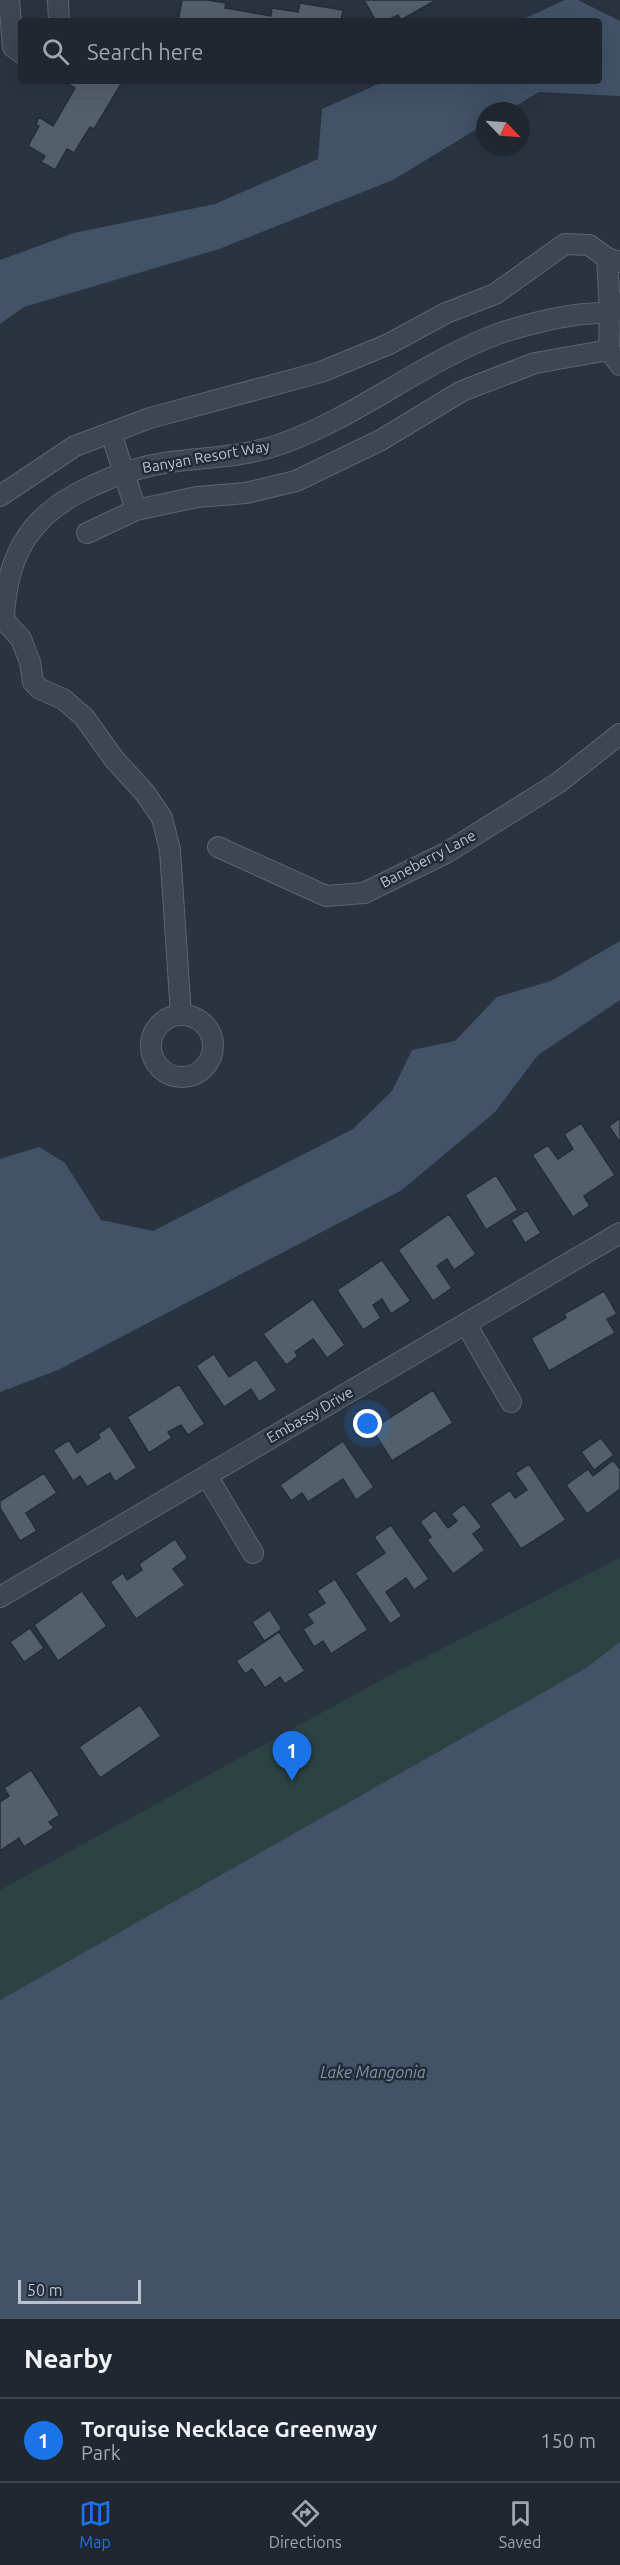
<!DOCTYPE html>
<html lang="en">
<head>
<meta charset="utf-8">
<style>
	body { margin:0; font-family:Ubuntu,sans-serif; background:#282f39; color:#f1f3f6 }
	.compass { position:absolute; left:476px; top:102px; width:54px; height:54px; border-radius:50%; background:#202731; box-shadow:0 6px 24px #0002; rotate:115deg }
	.scale { position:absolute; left:18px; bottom:15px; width:123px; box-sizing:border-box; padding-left:6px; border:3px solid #bbc2cb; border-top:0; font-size:16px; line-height:21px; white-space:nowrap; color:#bbc2cb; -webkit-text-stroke:4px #232b37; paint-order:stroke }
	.you { position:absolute; left:368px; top:1424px; width:21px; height:21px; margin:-15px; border:4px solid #fff; border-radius:50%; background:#1a73e8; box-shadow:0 0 0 9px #1a73e833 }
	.badge { display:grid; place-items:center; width:39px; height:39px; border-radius:50%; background:#1a73e8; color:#fff; font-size:20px; font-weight:700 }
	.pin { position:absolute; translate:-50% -50px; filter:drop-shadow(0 2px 3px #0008) }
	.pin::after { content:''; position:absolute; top:32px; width:21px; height:18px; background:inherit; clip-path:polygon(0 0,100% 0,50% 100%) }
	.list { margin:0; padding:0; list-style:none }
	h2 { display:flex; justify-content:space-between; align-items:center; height:78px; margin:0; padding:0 24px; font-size:26px }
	h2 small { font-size:20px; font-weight:400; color:#a2a5ab }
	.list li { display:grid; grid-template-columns:39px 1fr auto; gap:18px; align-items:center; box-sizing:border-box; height:84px; padding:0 24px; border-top:2px solid #3d444d }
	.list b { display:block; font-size:22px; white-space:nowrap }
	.list p { margin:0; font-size:20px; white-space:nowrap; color:#a2a5ab }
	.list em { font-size:20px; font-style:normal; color:#a2a5ab }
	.icon { flex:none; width:33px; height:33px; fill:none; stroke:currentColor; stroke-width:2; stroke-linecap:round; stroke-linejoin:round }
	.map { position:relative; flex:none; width:620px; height:2319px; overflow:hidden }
	.search { position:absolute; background:#202731; box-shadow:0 6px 24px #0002; left:18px; right:18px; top:18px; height:66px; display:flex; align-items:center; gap:15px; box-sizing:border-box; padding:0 21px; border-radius:6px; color:#a2a5ab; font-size:22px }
	.sheet { height:162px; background:#202731 }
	nav { display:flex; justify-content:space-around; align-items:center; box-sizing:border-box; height:84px; border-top:2px solid #3d444d; background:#202731; font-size:16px; color:#a2a5ab }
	nav a { display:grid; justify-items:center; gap:3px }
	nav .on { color:#1a73e8 }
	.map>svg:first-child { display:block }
</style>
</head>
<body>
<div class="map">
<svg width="620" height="2319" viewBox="0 0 620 2319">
	<rect width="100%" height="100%" fill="#2a3441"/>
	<path fill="#2d4243" d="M620,1558V1645L586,1668L0,2000V1890L394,1673Z"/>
	<path fill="#425368" d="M565,0H578L620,21V96L539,92L507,111H485V124L393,180L219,249L24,307L0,324V260L74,233L215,204L318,159L322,109L385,81H599V21H519Z
		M620,941V1000L538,1055L495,1112L402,1190L58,1370L0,1392V1159L39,1147L65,1163L101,1220L153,1231L353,1129L392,1091L412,1050L455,1041L497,997L551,981Z
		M620,1642V2319H0V2000L586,1668Z"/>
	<path fill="#545f6c" stroke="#252d39" stroke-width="1.5" d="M182,0H207L226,3L225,8L271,16L272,8L298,12L300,3L343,10L341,21H178Z
		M364,0H436L401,20L398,15L386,21H376Z
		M69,81H123L94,129L90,127L74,153L67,149L55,170L41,162L45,156L28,146L39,126L36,124L39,117L53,126L75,88L68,84Z
		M620,1118V1143L609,1126Z
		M581,1123L615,1175L584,1196L590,1206L573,1217L532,1155L548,1145L558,1159L573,1149L564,1134Z
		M496,1175L518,1210L486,1230L465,1195Z
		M527,1210L541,1233L525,1243L511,1220Z
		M449,1214L476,1254L454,1270L447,1259L437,1266L452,1288L433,1301L398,1250Z
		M382,1260L411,1301L391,1314L382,1299L373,1305L381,1318L363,1330L337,1290Z
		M604,1291L617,1314L607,1319L615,1333L549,1371L531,1338L566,1318L564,1314Z
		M313,1299L345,1345L327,1358L313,1339L295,1352L298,1356L286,1365L263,1334Z
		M214,1354L229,1377L256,1359L277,1390L259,1402L251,1389L224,1407L196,1366Z
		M179,1384L205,1424L188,1435L181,1425L168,1432L172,1438L149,1453L127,1417Z
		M433,1390L453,1423L392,1461L372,1429Z
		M110,1426L137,1468L115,1482L110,1473L87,1487L80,1476L73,1481L53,1450L69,1440L77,1453L100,1438L98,1434Z
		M601,1438L614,1455L594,1470L581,1452Z
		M343,1441L374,1487L356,1500L343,1479L308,1502L302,1493L291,1501L280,1485Z
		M613,1460L620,1469V1489L587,1514L566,1485L588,1469L593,1476Z
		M529,1464L566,1520L521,1549L490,1504L510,1490L515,1498L527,1490L515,1473Z
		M44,1473L57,1493L26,1513L37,1531L20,1541L0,1508V1501Z
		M464,1504L482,1527L473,1534L485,1550L453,1574L427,1540L431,1537L420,1522L435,1510L448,1528L457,1521L451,1514Z
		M391,1525L429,1579L414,1590L406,1578L386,1592L402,1616L390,1624L355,1573L385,1553L374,1537Z
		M175,1539L188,1558L173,1569L185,1585L136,1619L110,1582L123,1573L127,1580L142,1570L139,1564Z
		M335,1579L368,1630L331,1654L323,1641L314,1647L303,1629L313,1623L307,1614L325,1603L317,1591Z
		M82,1591L107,1626L58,1661L34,1625Z
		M270,1610L282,1629L264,1641L252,1622Z
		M30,1628L44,1648L24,1662L10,1642Z
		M279,1632L305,1671L285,1684L280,1677L265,1688L252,1669L245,1674L236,1661Z
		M140,1705L161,1736L100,1778L79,1747Z
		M31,1770L60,1815L49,1822L54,1828L24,1847L19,1838L0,1851V1802L9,1796L4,1788Z"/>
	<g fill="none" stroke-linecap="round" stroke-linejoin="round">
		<defs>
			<path id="minor" d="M9,0L13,47L21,53
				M58,0L59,21
				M607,258L610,311L609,350L620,365
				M111,433L136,510L197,497L246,493L296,481L381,440L462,391L535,363L609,350
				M0,496L75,446L150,418L321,372L389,344L446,313L495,294L565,244L589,245L607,258L620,262
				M87,533L136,510
				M4,620C6,554 31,513 92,486C117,474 142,466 170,462C207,457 245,457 281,444C360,416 424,360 503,332C529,324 556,317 583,314C591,313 602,314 610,311C613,310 617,305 620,303
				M4,620L21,639L30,662L33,682L40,689L63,699L84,717L114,759L145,793L162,818L170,850L181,1015
				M218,847L326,896L364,893L446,853L558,783L620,734
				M151 1046a31 31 0 1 1 62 0a31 31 0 1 1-62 0Z
				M466,1324L511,1402
				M207,1476L253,1553
				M0,1597L620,1233"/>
		</defs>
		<use href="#minor" stroke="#5c646f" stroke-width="22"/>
		<use href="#minor" stroke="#3e4651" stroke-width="20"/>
	</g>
	<g text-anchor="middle" stroke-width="5" stroke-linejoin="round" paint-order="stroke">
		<g font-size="15" fill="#bbc2cb" stroke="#232b37">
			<text transform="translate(206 457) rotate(-10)" y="5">Banyan Resort Way</text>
			<text transform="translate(428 859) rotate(-28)" y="5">Baneberry Lane</text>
			<text transform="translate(310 1415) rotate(-30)" y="5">Embassy Drive</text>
		</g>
		<g font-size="16" font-style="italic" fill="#7f93aa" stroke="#232b37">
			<text x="373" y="2078">Lake Mangonia</text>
		</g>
	</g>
</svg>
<svg class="compass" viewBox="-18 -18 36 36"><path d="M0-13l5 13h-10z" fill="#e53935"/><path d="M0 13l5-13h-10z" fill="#a2a5ab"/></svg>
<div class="scale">50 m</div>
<div class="you"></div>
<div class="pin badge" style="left:292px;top:1781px">1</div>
<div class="search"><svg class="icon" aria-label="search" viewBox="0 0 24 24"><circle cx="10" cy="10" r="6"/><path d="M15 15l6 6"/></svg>Search here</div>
</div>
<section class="sheet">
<h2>Nearby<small></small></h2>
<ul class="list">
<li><span class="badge">1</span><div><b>Torquise Necklace Greenway</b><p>Park</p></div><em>150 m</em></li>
</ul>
</section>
<nav>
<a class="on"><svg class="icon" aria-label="map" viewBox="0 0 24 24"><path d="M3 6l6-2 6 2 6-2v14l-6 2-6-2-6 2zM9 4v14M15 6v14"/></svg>Map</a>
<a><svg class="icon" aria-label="directions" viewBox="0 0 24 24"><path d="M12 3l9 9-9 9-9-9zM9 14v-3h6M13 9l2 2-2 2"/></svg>Directions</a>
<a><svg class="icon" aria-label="saved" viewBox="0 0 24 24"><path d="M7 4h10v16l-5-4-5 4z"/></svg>Saved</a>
</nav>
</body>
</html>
